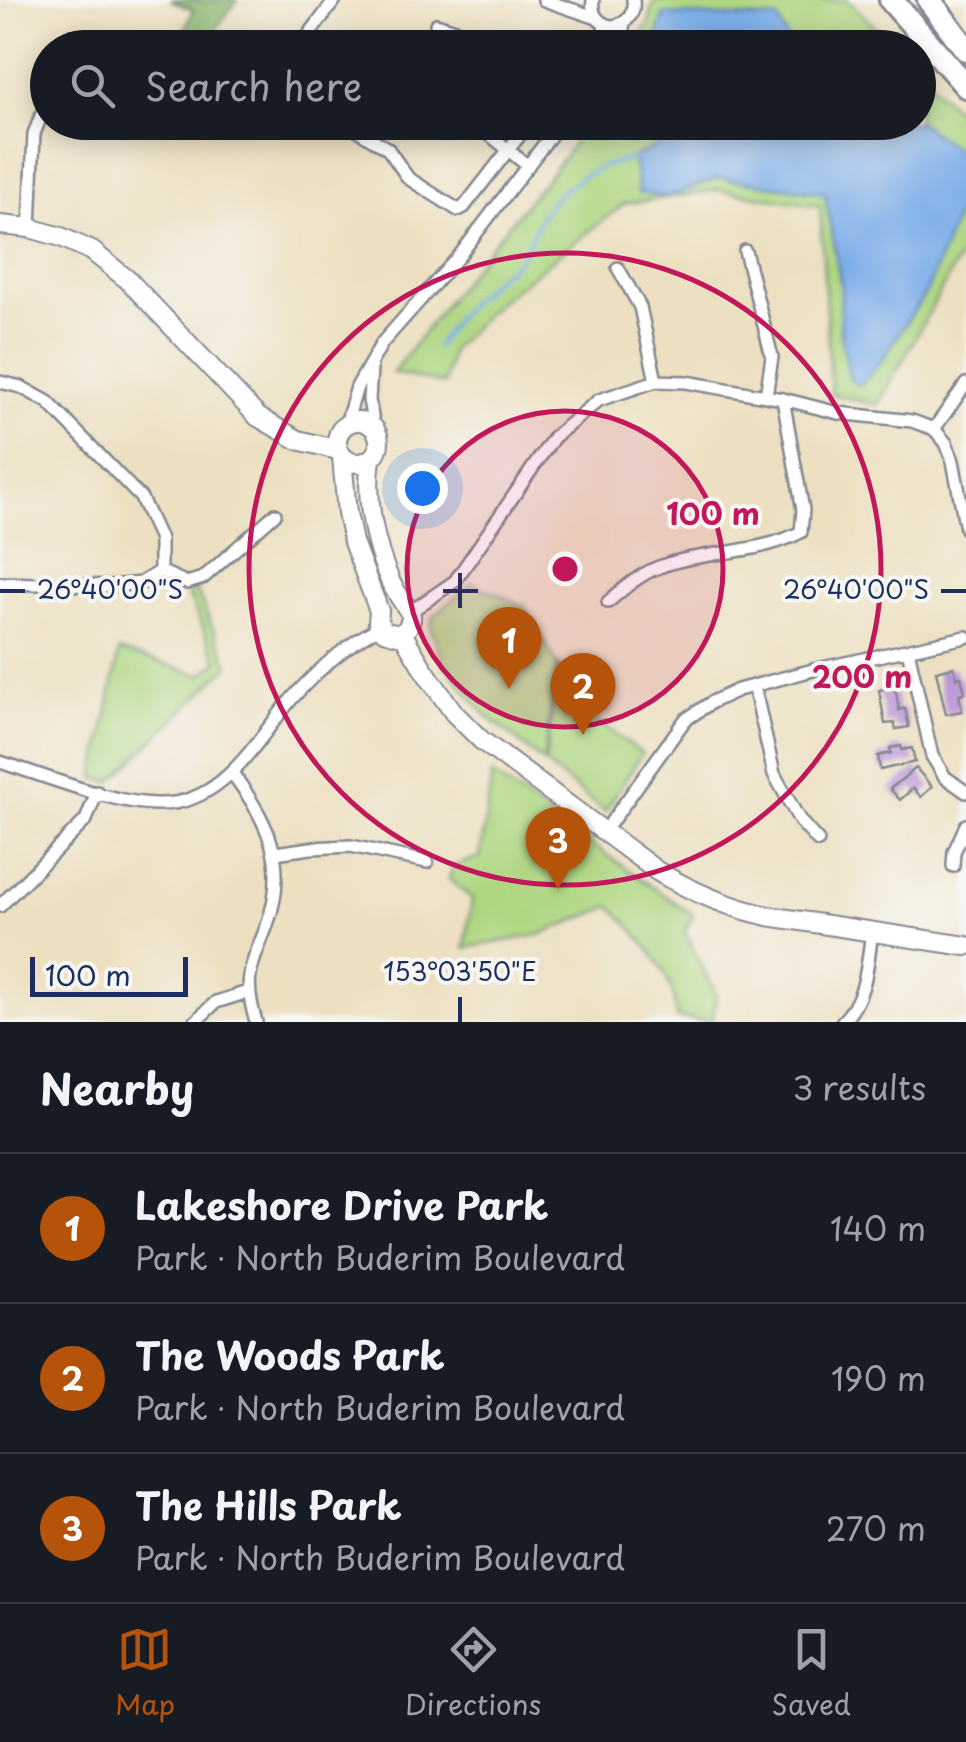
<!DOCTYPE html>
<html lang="en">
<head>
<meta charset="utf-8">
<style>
	body { margin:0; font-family:"Playpen Sans",sans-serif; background:#20242c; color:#f1f3f6 }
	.scale { position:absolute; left:30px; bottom:25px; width:158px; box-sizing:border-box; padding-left:10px; border:5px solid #1b2f5e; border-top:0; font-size:28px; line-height:35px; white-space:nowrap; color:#1b2f5e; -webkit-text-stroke:8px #f6f6f2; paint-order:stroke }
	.you { position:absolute; left:422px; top:488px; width:35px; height:35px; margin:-25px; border:8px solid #fff; border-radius:50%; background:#1a73e8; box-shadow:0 0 0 15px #1a73e833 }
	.badge { display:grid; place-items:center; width:65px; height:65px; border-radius:50%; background:#b45309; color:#fff; font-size:32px; font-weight:700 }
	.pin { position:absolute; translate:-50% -82px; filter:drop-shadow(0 2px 5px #0008) }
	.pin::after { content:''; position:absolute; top:52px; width:35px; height:30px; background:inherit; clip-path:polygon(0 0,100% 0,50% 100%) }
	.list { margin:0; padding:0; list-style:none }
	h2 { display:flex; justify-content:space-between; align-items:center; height:130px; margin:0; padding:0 40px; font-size:42px }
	h2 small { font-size:32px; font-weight:400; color:#9ea1a6 }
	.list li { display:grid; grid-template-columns:65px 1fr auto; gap:30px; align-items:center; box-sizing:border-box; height:150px; padding:0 40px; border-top:2px solid #363941 }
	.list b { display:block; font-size:38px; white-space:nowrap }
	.list p { margin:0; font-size:32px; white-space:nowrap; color:#9ea1a6 }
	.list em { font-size:32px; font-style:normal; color:#9ea1a6 }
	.icon { flex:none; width:55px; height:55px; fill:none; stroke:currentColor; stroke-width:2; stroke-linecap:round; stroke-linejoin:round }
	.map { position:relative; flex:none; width:966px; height:1022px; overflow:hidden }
	.search { position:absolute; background:#171b24; box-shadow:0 5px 25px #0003; left:30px; right:30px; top:30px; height:110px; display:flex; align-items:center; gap:25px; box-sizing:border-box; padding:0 35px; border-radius:55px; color:#9ea1a6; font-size:38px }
	.sheet { height:580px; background:#171b24 }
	nav { display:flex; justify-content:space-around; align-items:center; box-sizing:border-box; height:140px; border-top:2px solid #363941; background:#171b24; font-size:28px; color:#9ea1a6 }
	nav a { display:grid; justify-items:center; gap:5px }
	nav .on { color:#b45309 }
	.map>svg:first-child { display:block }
</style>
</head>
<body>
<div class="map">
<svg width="966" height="1022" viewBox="0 0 966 1022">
	<rect width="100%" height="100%" fill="#f6f6f2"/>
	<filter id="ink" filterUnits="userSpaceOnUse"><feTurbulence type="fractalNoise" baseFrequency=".01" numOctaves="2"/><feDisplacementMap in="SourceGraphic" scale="20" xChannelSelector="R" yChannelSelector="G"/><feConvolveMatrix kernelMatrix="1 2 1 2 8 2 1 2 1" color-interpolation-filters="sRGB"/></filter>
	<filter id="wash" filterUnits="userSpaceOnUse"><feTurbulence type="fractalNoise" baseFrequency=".0048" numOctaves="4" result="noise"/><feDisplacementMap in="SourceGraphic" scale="40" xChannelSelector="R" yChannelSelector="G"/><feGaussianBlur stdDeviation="2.25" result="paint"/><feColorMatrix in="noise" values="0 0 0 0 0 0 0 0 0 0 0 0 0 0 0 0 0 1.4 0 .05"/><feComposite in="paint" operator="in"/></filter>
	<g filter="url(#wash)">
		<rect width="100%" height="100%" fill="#ede0c1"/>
		<path fill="#aed680" stroke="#64826f" stroke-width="2.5" d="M654,0H848L895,47L633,48L649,22Z
			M919,72L966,120V245L878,405L831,394L820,206L719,190L624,204L498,302L452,349L444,384L393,373L465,278L565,156L586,123L918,122Z
			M472,583L524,606L557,664L543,762L484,713L443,663L431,628L433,617Z
			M196,590L229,665L111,782L95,778L119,651L202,675L218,662L188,594Z
			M559,665L591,717L642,753L605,812L545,764Z
			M492,775L693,915L685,932L716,995L712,1022L676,1018C676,972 641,938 611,906L539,935L465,948L472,899L449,879L453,866L480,857Z"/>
		<path fill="#8ab76e" stroke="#527366" stroke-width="2.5" d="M170,0H237L203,47L177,48L193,10Z"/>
		<path fill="#7dade8" stroke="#4c6ea3" stroke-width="2.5" d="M663,14L778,19L792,47H660L656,45Z
			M919,122L953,147L966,151V191L927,291L880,363L860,385L850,380L840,331L841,287L825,193L718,178L667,197L638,193L633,157L676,137V123Z"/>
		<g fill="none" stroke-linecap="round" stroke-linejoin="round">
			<path stroke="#7dade8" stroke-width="4" d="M437,347C451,320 473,298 497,277C504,271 514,266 520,258C529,245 534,230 541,217C559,185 601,161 637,159"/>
		</g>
		<g id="blocks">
			<path fill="#bc94d8" d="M954,667L957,678L961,677L965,693L959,694L962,711L946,714L936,671Z
				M895,687L899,710L905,708L909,727L896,729L894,723L885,724L879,690Z
				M901,746L902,750L912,748L915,762L880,770L878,756L891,753L890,748Z
				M916,768L932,787L921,797L913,788L900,800L890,789Z"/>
		</g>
	</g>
	<g filter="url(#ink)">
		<use href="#blocks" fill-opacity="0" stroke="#848890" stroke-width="2.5"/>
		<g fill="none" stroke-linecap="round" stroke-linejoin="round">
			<defs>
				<path id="street" d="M544,0L597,18
					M593,0C591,14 598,23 611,26C626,25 635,15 633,0
					M436,24L514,48
					M299,48L335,0
					M601,48L605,24
					M616,48L622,35L624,23
					M345,122L388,149L408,178L458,210L464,207L530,122
					M474,122L528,166
					M30,228L34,134L48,98
					M745,251L772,357L766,396
					M618,268L640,307L656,381
					M371,368L369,400L374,427
					M0,382L21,387L48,402L141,498L160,539V571
					M346,424L357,387L382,343L459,256L561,122
					M934,429L966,384
					M0,583L111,586L141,583L160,571L187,583L203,578L275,514
					M608,602C623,589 640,574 659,567C705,550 758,555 801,532L803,510L783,399
					M410,612L455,581L554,437L599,400L656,381L686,382L783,399L838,413L912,421L934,429L946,443L953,461L966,529
					M908,650L932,756L945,777L966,792
					M754,686L774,774L800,821L818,841
					M0,762C46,776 110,803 156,804C225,807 257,737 296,694C321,667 347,644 380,627
					M232,773C269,822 289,864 267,925C252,966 242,976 256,1022
					M604,832L685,720L712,702L738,690L813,670L966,637
					M275,853L311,848L351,846L427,862
					M953,866L954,852L966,825
					M0,906L86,820L97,792
					M195,1022L216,1002L248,992
					M842,1022C867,998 867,964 872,932"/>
				<path id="secondary" d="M0,225L30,228L61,237L92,251L128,280L258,417L298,440L338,450
					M337 442a21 21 0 1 1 42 0a21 21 0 1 1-42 0Z
					M342,457L347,513L353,542L379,611L378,622L384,631L398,635L406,630C409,624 412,622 411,615C410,612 395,591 391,583C374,545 365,500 371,459
					M402,633L424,670L454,713L481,740L657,871C692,892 728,907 768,916L966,946"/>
				<path id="highway" d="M891,0L966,86
					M929,0L966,49"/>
			</defs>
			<use href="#street" stroke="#848890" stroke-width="16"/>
			<use href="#secondary" stroke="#848890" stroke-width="22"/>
			<use href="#highway" stroke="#848890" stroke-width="28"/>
			<use href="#street" stroke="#fff" stroke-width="11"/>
			<use href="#secondary" stroke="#fff" stroke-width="18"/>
			<use href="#highway" stroke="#fff" stroke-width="22"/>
		</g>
	</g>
	<path fill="none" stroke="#1b2f5e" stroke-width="4" d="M460,573V608M0,591H25M443,591H478M941,591H966M460,997V1022"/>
	<circle cx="565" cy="569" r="158" fill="#c2185b" fill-opacity=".12"/>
	<g fill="none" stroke="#c2185b" stroke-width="5">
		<circle cx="565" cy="569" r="158"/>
		<circle cx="565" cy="569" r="316"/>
	</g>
	<g font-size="25" text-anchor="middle" fill="#1b2f5e" stroke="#f6f6f2" stroke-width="8" stroke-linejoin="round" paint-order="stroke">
		<text x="110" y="599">26°40'00"S</text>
		<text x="856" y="599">26°40'00"S</text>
		<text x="460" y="981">153°03'50"E</text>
	</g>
	<circle cx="565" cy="569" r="15" fill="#c2185b" stroke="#f6f6f2" stroke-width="5"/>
	<g font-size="30" text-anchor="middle" font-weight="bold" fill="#c2185b" stroke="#f6f6f2" stroke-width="8" stroke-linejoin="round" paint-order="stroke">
		<text x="713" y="525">100 m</text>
		<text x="862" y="688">200 m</text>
	</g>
</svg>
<div class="scale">100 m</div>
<div class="you"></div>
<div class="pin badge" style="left:509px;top:689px">1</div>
<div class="pin badge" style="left:583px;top:735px">2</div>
<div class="pin badge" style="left:558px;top:889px">3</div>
<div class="search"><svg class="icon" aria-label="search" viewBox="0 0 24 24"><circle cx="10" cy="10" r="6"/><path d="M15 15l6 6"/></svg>Search here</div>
</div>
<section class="sheet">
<h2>Nearby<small>3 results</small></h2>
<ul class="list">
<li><span class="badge">1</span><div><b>Lakeshore Drive Park</b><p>Park · North Buderim Boulevard</p></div><em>140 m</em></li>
<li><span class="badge">2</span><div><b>The Woods Park</b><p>Park · North Buderim Boulevard</p></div><em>190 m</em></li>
<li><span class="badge">3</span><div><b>The Hills Park</b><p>Park · North Buderim Boulevard</p></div><em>270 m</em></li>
</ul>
</section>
<nav>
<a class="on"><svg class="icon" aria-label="map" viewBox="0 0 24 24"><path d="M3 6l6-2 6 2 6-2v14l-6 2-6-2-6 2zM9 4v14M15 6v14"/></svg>Map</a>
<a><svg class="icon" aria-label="directions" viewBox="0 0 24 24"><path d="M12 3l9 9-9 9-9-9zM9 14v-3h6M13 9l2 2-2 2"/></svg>Directions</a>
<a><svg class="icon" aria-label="saved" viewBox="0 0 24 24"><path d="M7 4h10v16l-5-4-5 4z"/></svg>Saved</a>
</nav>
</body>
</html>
